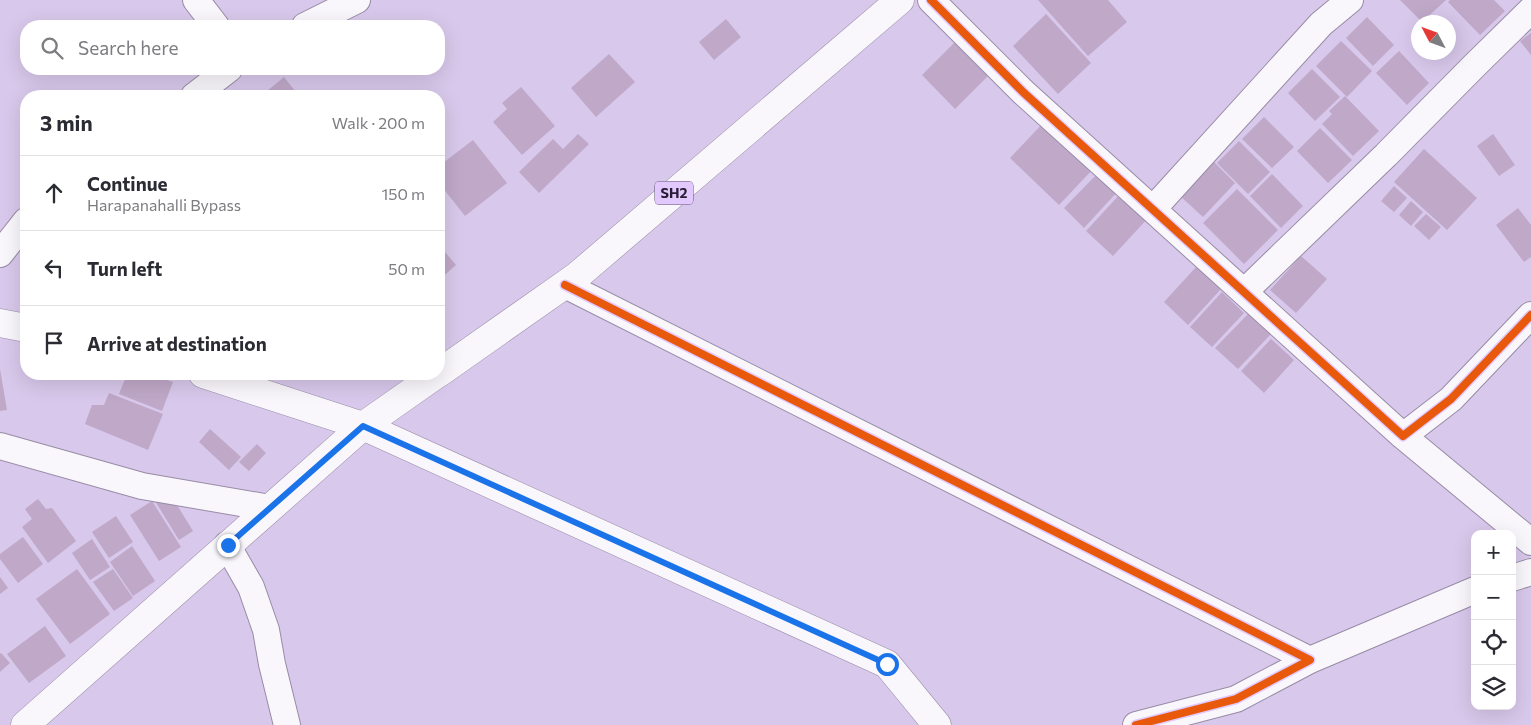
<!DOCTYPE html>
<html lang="en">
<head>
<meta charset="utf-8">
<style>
	body { margin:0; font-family:Commissioner,sans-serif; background:#f7f7f7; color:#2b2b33 }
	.controls { position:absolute; right:15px; bottom:15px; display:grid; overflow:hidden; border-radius:10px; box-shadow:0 5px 20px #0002 }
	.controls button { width:45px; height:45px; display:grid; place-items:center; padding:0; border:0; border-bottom:1px solid #e1e1e2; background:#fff; color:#2b2b33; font:25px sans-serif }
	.compass { position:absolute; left:1411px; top:15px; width:45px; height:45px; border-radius:50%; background:#fff; box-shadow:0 5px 20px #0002; rotate:311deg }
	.stop { position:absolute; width:15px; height:15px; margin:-11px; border:4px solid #1a73e8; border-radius:50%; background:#fff }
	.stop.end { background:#1a73e8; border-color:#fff; box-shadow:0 1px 5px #0008 }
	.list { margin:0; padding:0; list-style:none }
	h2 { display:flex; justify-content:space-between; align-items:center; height:65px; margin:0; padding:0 20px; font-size:21px }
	h2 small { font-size:16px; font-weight:400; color:#7c7c81 }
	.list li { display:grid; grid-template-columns:32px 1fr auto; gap:15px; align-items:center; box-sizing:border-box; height:75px; padding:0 20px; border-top:1px solid #e1e1e2 }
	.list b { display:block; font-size:19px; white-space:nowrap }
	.list p { margin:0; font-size:16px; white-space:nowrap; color:#7c7c81 }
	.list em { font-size:16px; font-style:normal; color:#7c7c81 }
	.icon { flex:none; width:28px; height:28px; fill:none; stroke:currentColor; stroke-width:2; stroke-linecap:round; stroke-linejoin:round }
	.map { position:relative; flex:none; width:1531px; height:725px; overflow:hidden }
	.search { position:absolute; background:#fff; box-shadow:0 5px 20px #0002; left:20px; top:20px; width:425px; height:55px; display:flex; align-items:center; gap:12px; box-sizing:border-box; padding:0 18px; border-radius:20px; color:#7c7c81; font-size:19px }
	.panel { position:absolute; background:#fff; box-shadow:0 5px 20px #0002; left:20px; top:90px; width:425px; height:290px; border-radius:20px }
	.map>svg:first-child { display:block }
</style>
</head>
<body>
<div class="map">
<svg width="1531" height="725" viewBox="0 0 1531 725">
	<rect width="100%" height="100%" fill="#d8c8eb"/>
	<path fill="#bfa8c8" d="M1038,0H1108L1127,22L1088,56Z
		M1400,0H1446L1422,22Z
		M1450,0H1494L1505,11L1480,35L1448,2Z
		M1046,14L1091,63L1058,94L1013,46Z
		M1367,17L1394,45L1373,66L1346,38Z
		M726,19L741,37L714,60L699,42Z
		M1531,33V55L1520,41Z
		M960,37L993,71L955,109L922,75Z
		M1341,41L1372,71L1347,97L1316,66Z
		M1399,51L1429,83L1407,105L1376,73Z
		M609,54L635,82L596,117L571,88Z
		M1312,69L1340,97L1315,121L1288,93Z
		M284,77L299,96H261Z
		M521,87L555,126L522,155L493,122L507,109L502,103Z
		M1345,96L1379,131L1353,156L1322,124L1332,114L1329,111Z
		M1264,117L1294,147L1272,168L1242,139Z
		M1044,122L1093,169L1059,205L1010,158Z
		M1320,128L1352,160L1328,183L1297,151Z
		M578,134L589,144L539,193L519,172L553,139L563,149Z
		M1493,134L1515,165L1499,176L1477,146Z
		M473,140L507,183L465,216L439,183V166Z
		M1239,141L1270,172L1248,194L1217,163Z
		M1424,149L1477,198L1447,230L1394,182Z
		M1213,161L1235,183L1203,217L1180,196Z
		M1098,173L1118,191L1084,228L1064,208Z
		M1272,174L1303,206L1281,228L1250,196Z
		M1394,186L1407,198L1394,212L1381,201Z
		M1237,189L1278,230L1244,264L1203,223Z
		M1122,192L1149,217L1113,256L1086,231Z
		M1411,201L1423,212L1411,226L1399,215Z
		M1518,208L1531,225V257L1524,262L1496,225Z
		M1426,214L1441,227L1429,240L1414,226Z
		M439,245L456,265L439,280Z
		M1301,256L1327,279L1296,313L1270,290Z
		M1197,266L1221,289L1188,325L1164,302Z
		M1222,292L1244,313L1212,347L1190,327Z
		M1249,313L1271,334L1238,369L1215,348Z
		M1271,339L1294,360L1264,393L1241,371Z
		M0,369L7,410L0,411Z
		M127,374H150L173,382L162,411L119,394Z
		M109,393L163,414L148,450L85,424L92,405H104Z
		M210,429L241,457L229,470L199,442Z
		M257,444L266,453L249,471L239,462Z
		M169,492L193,531L179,540L155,501Z
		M38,499L46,509L52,508L76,541L48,563L22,527L32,519L25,509Z
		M152,501L181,547L159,561L130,515Z
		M116,516L133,542L109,558L92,532Z
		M23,537L43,564L18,583L0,559V554Z
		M92,539L110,567L90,580L72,553Z
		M132,546L155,581L133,596L110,562Z
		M77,569L110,614L70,644L36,599Z
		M113,569L133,598L114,611L93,582Z
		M0,577L8,588L0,594Z
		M45,626L66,656L29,683L7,654Z
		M1,653L10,663L0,672V654Z"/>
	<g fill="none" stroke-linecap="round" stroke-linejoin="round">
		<defs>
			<path id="street" d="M196,0L216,26
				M931,0L1023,92L1403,436L1451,399L1531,315
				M305,26L357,0
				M194,96L229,69
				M1153,209L1321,24L1350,0
				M0,254L26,221
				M565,285L1310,660L1236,699L1136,725
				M1244,292L1386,155L1474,66L1531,10
				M1403,436L1531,542
				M0,446L142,486L270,508
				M227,545L251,587L266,630L272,664L287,725
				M1512,578L1531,572
				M1310,660L1475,590"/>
			<path id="secondary" d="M25,725L363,426"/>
			<path id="primary" d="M0,323L26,328
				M439,373L577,276L900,0
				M203,374L363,426L887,664L937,725
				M363,426L437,374"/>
		</defs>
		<use href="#street" stroke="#988ca6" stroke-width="28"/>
		<use href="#secondary" stroke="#988ca6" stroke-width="29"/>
		<use href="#primary" stroke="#988ca6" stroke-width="29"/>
		<use href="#street" stroke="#f9f7fc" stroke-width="26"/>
		<use href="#secondary" stroke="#f9f7fc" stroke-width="28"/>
		<use href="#primary" stroke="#f9f7fc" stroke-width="28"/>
		<defs>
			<path id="cycleway" d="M931,0L1023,92L1403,436L1451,399L1531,315
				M565,285L1310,660L1236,699L1136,725"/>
		</defs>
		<use href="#cycleway" stroke="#e1c9fd" stroke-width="11"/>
		<use href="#cycleway" stroke="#e8590c" stroke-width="8"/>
	</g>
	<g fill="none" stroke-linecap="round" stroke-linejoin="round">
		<path stroke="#1a73e8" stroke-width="6" d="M228,545L363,426L887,664"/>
	</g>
	<g text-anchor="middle" stroke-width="5" stroke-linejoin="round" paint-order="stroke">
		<rect fill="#e1c9fd" stroke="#605071" stroke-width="1" x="655" y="181.5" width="38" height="23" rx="4"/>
		<g font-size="14" font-weight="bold" fill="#281c35">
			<text x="674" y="198">SH2</text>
		</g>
	</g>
</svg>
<div class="controls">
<button>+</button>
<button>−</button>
<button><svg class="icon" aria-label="locate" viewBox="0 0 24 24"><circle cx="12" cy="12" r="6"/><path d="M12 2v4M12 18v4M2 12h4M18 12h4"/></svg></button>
<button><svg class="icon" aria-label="layers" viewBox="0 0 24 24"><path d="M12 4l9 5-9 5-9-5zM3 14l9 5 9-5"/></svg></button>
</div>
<svg class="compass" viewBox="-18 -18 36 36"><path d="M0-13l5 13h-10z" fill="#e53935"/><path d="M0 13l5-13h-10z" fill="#7c7c81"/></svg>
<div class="stop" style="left:887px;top:664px"></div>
<div class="stop end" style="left:228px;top:545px"></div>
<div class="search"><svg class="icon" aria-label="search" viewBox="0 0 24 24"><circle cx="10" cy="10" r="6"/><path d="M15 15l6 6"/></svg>Search here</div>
<section class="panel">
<h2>3 min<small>Walk · 200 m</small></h2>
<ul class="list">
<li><svg class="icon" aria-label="ahead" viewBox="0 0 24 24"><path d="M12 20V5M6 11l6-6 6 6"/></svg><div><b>Continue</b><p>Harapanahalli Bypass</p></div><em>150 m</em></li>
<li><svg class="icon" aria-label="left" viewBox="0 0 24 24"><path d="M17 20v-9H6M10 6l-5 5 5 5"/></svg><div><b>Turn left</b></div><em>50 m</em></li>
<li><svg class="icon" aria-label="arrive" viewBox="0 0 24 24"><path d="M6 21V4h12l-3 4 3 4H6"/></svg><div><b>Arrive at destination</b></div></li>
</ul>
</section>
</div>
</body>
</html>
